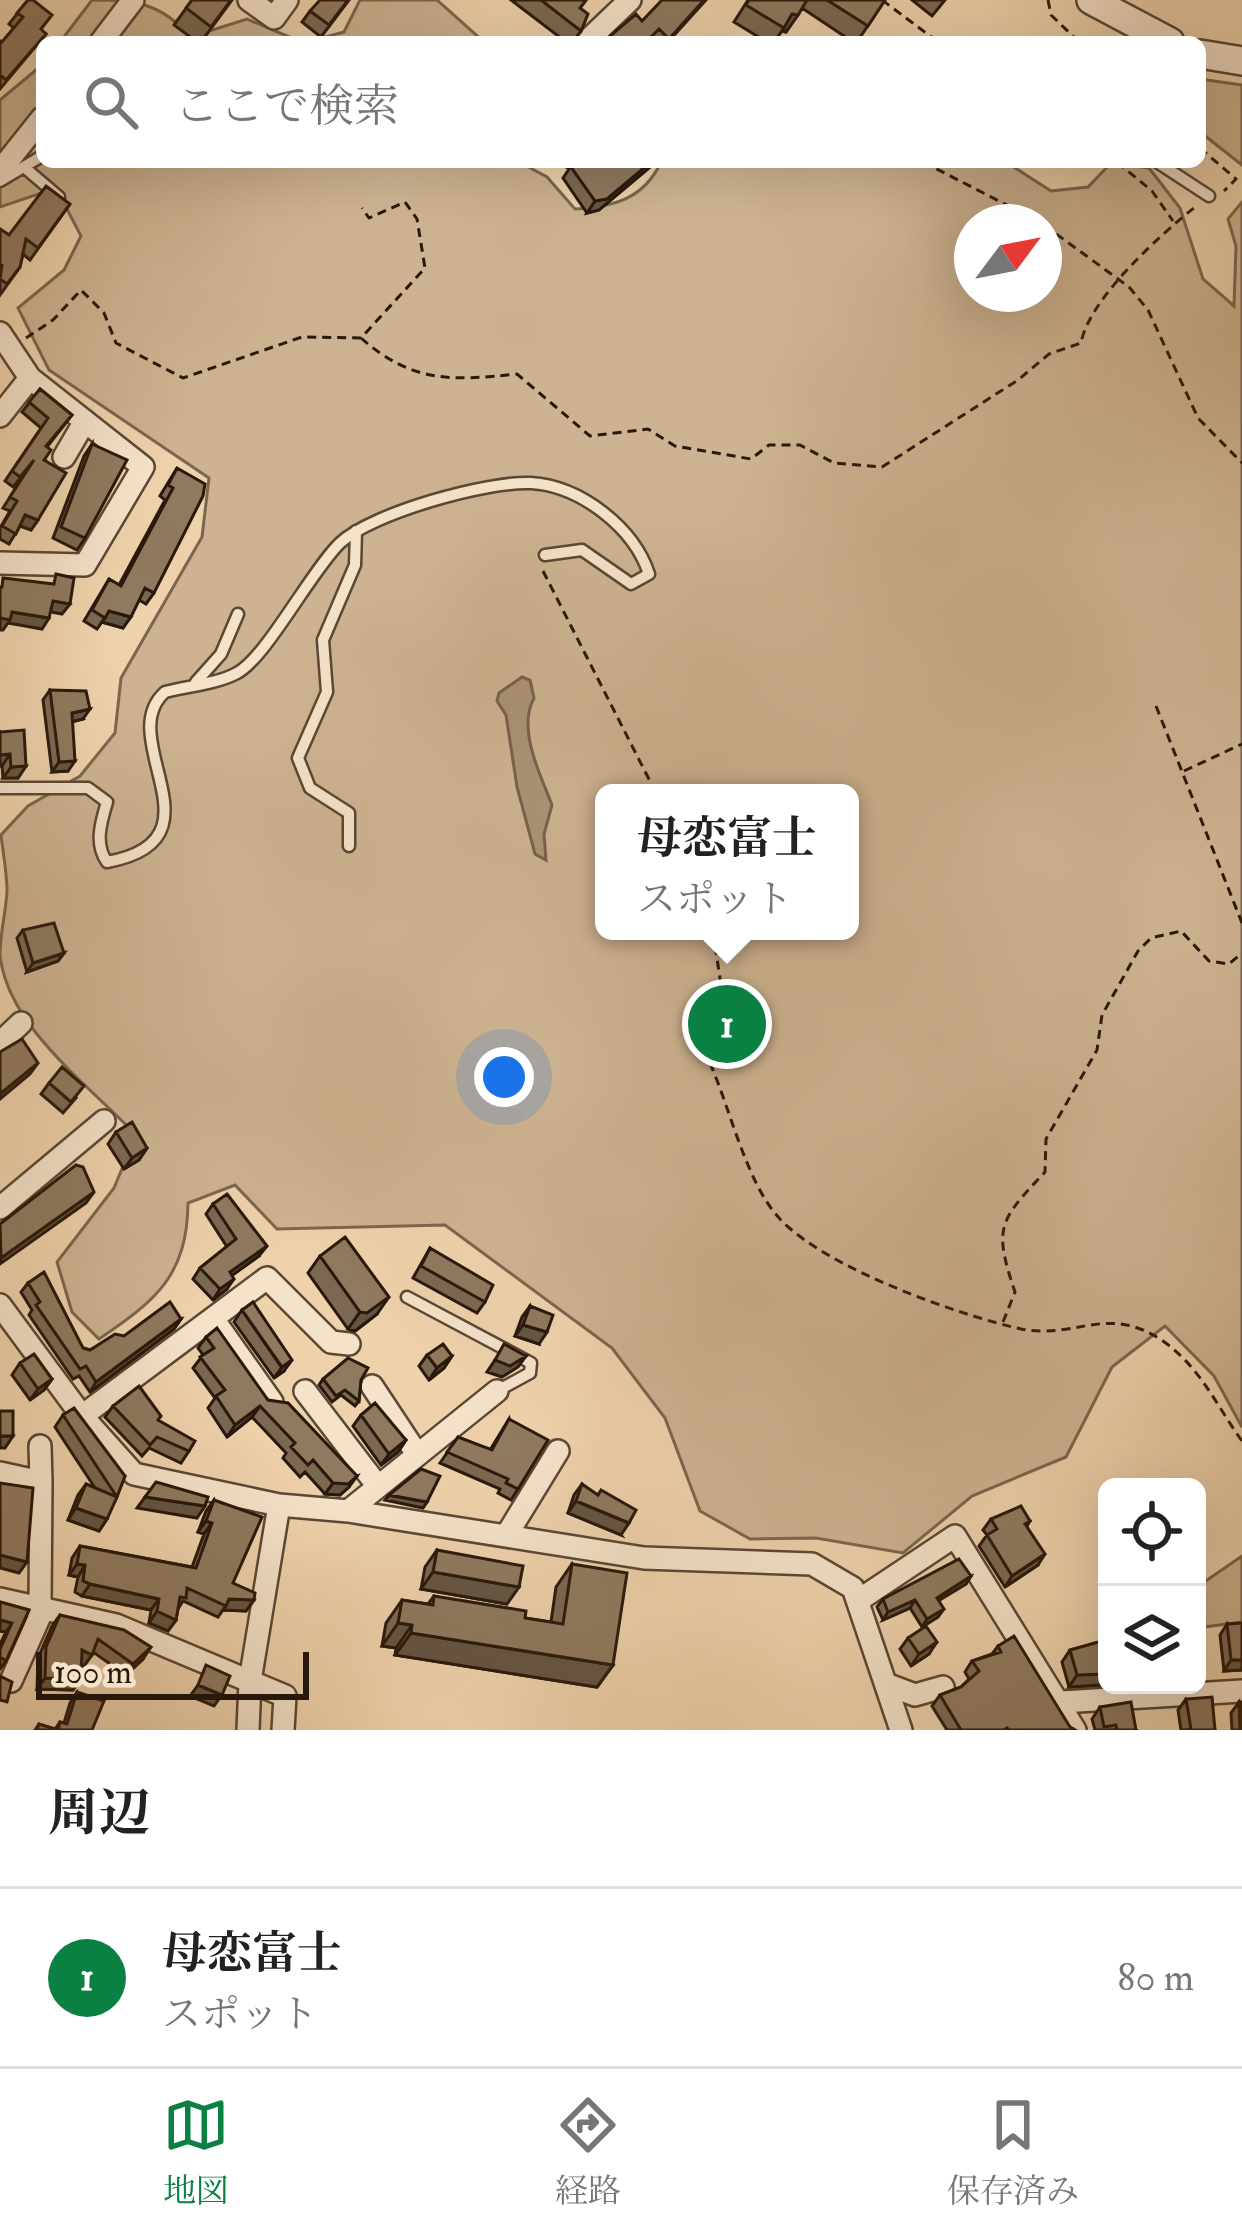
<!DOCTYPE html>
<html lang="ja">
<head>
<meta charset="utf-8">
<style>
	body { margin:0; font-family:"IM FELL Double Pica","Noto Serif JP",serif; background:#f2f2f2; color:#222 }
	.controls { position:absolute; right:36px; bottom:36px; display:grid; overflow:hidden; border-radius:18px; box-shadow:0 12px 48px #0002 }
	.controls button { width:108px; height:108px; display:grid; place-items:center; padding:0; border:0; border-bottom:3px solid #e0e0e0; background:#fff; color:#222; font:60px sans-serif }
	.compass { position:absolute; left:954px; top:204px; width:108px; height:108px; border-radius:50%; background:#fff; box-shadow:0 12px 48px #0002; rotate:58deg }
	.scale { position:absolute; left:36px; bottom:30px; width:273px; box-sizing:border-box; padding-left:12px; border:6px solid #29190c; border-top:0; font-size:33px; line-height:42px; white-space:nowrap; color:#29190c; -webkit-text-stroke:9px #f4e2c9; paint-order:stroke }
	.you { position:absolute; left:504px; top:1077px; width:42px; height:42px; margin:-30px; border:9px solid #fff; border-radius:50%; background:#1a73e8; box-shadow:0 0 0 18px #1a73e833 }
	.badge { display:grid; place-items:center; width:78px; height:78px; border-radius:50%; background:#0b8043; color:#fff; font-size:39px; font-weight:700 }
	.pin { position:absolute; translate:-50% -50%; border:6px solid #fff; box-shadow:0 3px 12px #0006 }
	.popup { position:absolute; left:595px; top:784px; width:264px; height:156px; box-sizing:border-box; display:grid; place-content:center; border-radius:18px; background:#fff; filter:drop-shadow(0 3px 9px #0005); font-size:39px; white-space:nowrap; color:#767676 }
	.popup b { font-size:45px; color:#222 }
	.popup::after { content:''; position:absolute; left:50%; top:100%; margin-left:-24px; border:24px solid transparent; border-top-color:#fff }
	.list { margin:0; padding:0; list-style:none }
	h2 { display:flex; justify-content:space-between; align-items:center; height:156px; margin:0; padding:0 48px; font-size:51px }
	h2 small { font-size:39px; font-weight:400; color:#767676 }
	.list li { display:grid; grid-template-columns:78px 1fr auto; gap:36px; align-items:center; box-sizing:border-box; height:180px; padding:0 48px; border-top:3px solid #e0e0e0 }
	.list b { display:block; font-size:45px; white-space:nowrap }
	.list p { margin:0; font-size:39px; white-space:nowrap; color:#767676 }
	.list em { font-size:39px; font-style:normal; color:#767676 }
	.icon { flex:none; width:66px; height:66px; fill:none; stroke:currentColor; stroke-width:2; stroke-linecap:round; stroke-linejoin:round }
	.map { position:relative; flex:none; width:1242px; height:1730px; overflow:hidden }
	.search { position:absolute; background:#fff; box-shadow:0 12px 48px #0002; left:36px; right:36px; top:36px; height:132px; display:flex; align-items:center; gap:30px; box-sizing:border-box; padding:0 42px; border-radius:18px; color:#767676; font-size:45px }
	.sheet { height:336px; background:#fff }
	nav { display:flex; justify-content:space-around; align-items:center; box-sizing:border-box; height:168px; border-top:3px solid #e0e0e0; background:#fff; font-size:33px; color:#767676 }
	nav a { display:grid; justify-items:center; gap:6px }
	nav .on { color:#0b8043 }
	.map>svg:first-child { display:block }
</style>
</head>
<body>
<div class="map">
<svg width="1242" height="1730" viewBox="0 0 1242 1730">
	<rect width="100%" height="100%" fill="#eed2ac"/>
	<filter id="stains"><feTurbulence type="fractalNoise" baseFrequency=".00167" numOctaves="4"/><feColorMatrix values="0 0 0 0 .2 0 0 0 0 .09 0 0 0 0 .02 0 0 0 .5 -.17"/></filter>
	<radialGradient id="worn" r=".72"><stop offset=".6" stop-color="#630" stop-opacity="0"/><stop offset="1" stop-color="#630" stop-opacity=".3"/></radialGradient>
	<path fill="#cdb391" stroke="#7b664e" stroke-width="3" fill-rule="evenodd" d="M92,0C135,0 162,3 190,37L247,19L301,42H60Z
		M360,0H437L484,42H307L344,32Z
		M42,65V162H519L547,177L575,209C613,207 644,199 661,162H1006L1051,191L1088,187L1111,163L1149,168L1180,208L1203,279L1234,306L1236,246L1228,219L1242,202V1427L1214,1376L1165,1326L1112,1367L1066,1457L972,1496L903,1553L816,1538L750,1539L700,1511L665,1418L612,1348L445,1225L277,1229L235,1185L188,1203C187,1275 157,1300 99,1339L72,1312L57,1262L114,1188L136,1135C89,1085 7,1026 0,955C0,933 6,912 7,891C7,873 3,853 1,835L28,806L80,776L115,733L121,678L202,537L209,478L49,370L18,308L64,270L81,236L56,188L0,207V100ZM972,222H1044V294H972ZM604,793H850V931H604Z
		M1200,79L1242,85V165L1200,132Z
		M1242,1556V1622L1197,1628V1587Z"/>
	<path fill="#ab9376" stroke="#77624c" stroke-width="3" d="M522,677L530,680L534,698C517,729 540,774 552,805L544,834L546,860L535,854L517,787L506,715L497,701L499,693Z"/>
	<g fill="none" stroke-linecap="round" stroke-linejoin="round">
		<defs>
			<path id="service" d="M1157,162L1209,196
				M24,167L59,197
				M0,181L42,156
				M196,682L221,654L238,614
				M0,788H88L107,802C101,822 94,844 107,862C228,840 112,739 165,692C187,686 217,684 237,673C266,658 311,571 340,543C372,513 487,481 531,483C581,486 634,528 649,574L631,584L582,550L545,555
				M349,846V813L310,788L298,758L327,692L323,640L355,565L356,531
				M407,1297L531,1363L530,1373L497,1391"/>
			<path id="minor" d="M249,0L274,18L287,0
				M101,42L133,0
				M586,42L630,0
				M0,171L42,118
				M0,333L30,378L143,467L85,565L0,563
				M0,416L30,378
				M64,457L85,421
				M0,1043L21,1023
				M0,1208L104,1121
				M0,1305L82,1416L134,1474L279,1505L348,1511L644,1558L812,1564L853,1588L901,1730
				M214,1320L272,1402
				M372,1386L417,1454
				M305,1391L377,1485
				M82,1416L267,1278L331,1342L349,1344
				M40,1446L41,1482
				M0,1473L41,1482L40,1606
				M348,1511L497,1391
				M506,1536L558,1451
				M0,1599L116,1625L285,1696L283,1730
				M859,1600L955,1536L1075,1730
				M11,1681L44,1607
				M886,1684L915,1695L943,1687
				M1062,1702L1242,1691
				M248,1730L250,1681L279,1505"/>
			<path id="tertiary" d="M1091,0L1170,42
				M1200,54L1242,61"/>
		</defs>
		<use href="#service" stroke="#5a4734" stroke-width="15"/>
		<use href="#minor" stroke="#5a4734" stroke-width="26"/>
		<use href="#tertiary" stroke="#5a4734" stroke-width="32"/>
		<path stroke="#29190c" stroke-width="3" stroke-dasharray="9 6" stroke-linecap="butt" d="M882,0L938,42
			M1048,0L1051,15L1079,42
			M1200,148L1236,179L1224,191
			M923,162L1040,222
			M1117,162L1152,191L1173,221
			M1044,225L1129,287L1148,310L1198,418L1242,463
			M26,338L53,320L81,290L104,313L116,343L183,378L302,337L361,338L425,268L417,219L405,202L369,218L362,208
			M361,338C412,383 451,381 517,374L590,436L648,429L675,446L751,459L769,445H800L834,463L882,467L1018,380L1049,354L1081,343C1089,299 1159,236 1195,207
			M543,571L656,793
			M1156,706L1242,923
			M1184,771L1242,744
			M713,931L724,1006L709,1061C730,1107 746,1183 780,1219C826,1268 955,1314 1021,1329C1076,1340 1107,1303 1163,1341C1201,1368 1216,1405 1242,1441
			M1003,1322L1015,1292C993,1227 999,1221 1045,1172L1046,1139L1097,1050L1102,1015L1138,951L1151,938L1181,931L1209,961L1229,964L1242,953"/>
		<use href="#service" stroke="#f4e2c9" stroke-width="10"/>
		<use href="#minor" stroke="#f4e2c9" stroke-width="21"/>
		<use href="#tertiary" stroke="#f4e2c9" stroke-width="27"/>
	</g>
	<path fill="#7b6852" stroke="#29190c" stroke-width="3" d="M28,0L41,30L46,34L0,89V41L2,42L14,28L9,24Z
		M192,0H232L201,42H197L174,25Z
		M349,0L321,37L302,22L310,11Z
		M511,0H586L580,8L581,31L573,42H566Z
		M706,0L668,42L651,41L642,21Z
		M748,0H885L857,42H853L802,8L786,32L782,31L774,42H767L734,22Z
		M912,0H945L932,16Z
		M559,162H656L599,210L587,213L563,178L569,169Z
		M70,204L30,260L23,254L20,267L0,295V229L9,235Z
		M40,389L72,415L47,447L38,520L31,530L20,526L9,544L0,539V528L10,511L3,508L27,470L13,487L5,481L41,428L22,412Z
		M92,444L85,538L77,550L53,538L84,456Z
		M177,468L154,593L146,604L139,600L123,628L102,622L97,629L84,621L109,579L119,585L165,500L160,496Z
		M50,690L83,719L72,722L68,771L52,772L43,700Z
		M0,732L26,766L18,778H3L2,766H0Z
		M23,930L64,953L58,961L27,972L17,938Z
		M49,1083L76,1098L63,1113L41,1094Z
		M116,1132L147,1148L139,1160L124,1169L108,1144Z
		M213,1204L259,1256L232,1275L227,1289L213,1300L193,1279L200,1268L227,1247L206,1214Z
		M430,1248L485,1302L477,1313L413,1278Z
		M320,1256L377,1314L355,1331L348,1329L308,1273Z
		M28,1283L83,1348L90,1350L124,1336L181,1319L174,1329L90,1392L79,1376L73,1379L29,1315L32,1310L21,1292Z
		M530,1306L539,1344L515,1336L522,1317Z
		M242,1310L284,1371L274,1378L234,1322Z
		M206,1337L268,1400L349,1487L340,1495L325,1494L305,1472L300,1477L283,1458L286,1453L252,1417L227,1437L208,1408L215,1398L193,1368L203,1355L198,1348Z
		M427,1355L452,1356L444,1368L429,1380L419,1366Z
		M20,1363L52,1379L44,1390L30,1400L12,1375Z
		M323,1379L361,1380L359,1401L355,1406L341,1395L332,1402L319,1385Z
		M113,1406L158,1421L189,1451L181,1463L149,1448L142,1456L105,1417Z
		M63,1415L125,1476L107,1519L99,1531L68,1520L78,1495L86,1484L95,1488L55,1427Z
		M361,1415L406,1440L398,1452L381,1465L353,1426Z
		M509,1419L518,1489L511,1500L498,1493L500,1489L440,1463L458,1437L490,1450Z
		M582,1484L621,1535L568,1513L574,1495Z
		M214,1500L233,1583L254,1600L246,1611L223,1610L218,1617L183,1601L178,1609L176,1620L168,1631L149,1623L151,1610L82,1596L75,1592L78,1577L69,1575L72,1558L80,1546L192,1567L204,1534L198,1532L206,1511Z
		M991,1519L1030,1521L1027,1526L1038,1565L1005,1587L979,1546L987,1535L983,1530Z
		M437,1550L507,1604L421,1589L425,1567Z
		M572,1564L613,1665L597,1687L395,1655L396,1648L382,1646L386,1623L402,1600L428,1604L434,1596L525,1618L551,1622L556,1587Z
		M971,1576L966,1584L938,1601V1617L922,1627L910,1608L883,1620L877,1607L883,1599Z
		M0,1602L29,1610L6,1661L0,1669V1644L6,1632L0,1631Z
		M60,1615L143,1659L126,1675L93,1652L84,1666L81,1664L73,1690L37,1689L38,1658L52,1626Z
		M1227,1624L1242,1670L1224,1671L1220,1635Z
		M1107,1636V1676L1101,1685L1069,1687L1062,1662L1070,1650L1099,1642Z
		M908,1638L929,1654L911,1666L900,1649Z
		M998,1646L1070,1727L1075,1730H947L932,1706L940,1695L961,1687L969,1679L965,1672L972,1661L992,1654Z
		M77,1692L92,1730H35L39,1724L55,1729L60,1722L64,1723L70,1703Z
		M1186,1699L1215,1730H1181L1178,1710Z
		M1239,1702L1242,1730H1232L1231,1713Z
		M1100,1707L1136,1730H1095L1092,1719Z"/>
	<path fill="#645542" stroke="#29190c" stroke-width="3" d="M792,14L798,15L786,32L782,31Z
		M651,162H656L599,210L587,213L595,201Z
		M25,515L38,520L31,530L18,525Z
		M53,601L70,604L62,614L46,611Z
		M109,611L131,617L123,628L102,622Z
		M12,612L49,618L42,629L8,623L3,630H0V618Z
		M90,709L83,719L65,723L72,713Z
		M10,754L2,766H0V755Z
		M75,761L68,771L52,772L59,762Z
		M26,766L18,778H3L11,767Z
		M64,953L58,961L27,972L33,963Z
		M38,1063L30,1074L0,1099V1094Z
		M147,1148L139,1160L124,1169L132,1158Z
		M94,1192L86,1203L0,1264L1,1258Z
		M267,1246L259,1256L223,1282L230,1272Z
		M234,1279L227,1289L213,1300L220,1289Z
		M389,1297L377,1314L355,1331L348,1329L360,1312Z
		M181,1319L174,1329L90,1392L96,1382Z
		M523,1325L547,1332L539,1344L515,1336Z
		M452,1356L444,1368L429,1380L437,1368Z
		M526,1356L518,1367L502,1377L487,1372L495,1360Z
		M292,1360L284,1371L274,1378L282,1367Z
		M52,1379L44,1390L30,1400L38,1389Z
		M260,1406L252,1417L227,1437L235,1425Z
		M0,1436H13L5,1448H0Z
		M406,1440L398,1452L381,1465L389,1454Z
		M357,1476L349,1487L340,1495L325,1494L333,1483Z
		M389,1495L427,1502L423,1508L385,1500Z
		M145,1497L205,1506L197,1518L137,1508Z
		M576,1501L629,1523L621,1535L568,1513Z
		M76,1508L107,1519L99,1531L68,1520Z
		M206,1521L212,1523L204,1534L198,1532Z
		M1045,1554L1038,1565L1005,1587L1012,1576Z
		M0,1555L27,1562L19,1573L0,1568Z
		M77,1564L85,1565L78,1577L69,1575Z
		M433,1572L519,1587L507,1604L421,1589Z
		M971,1576L966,1584L931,1605L937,1598Z
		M90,1584L159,1599L151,1610L82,1596Z
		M229,1599L254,1600L246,1611L223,1610Z
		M915,1600L910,1608L883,1620L888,1612Z
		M944,1609L938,1617L922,1627L927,1619Z
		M157,1611L176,1620L168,1631L149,1623Z
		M0,1620L12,1623L6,1632L0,1631Z
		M398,1623L412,1625L396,1648L382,1646Z
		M411,1633L613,1665L597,1687L395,1655Z
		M937,1642L929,1654L911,1666L919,1654Z
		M151,1647L143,1659L126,1675L133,1664Z
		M82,1650L92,1655L84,1666L74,1662Z
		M1231,1660H1242V1670L1224,1671Z
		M1107,1663V1676L1101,1685L1069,1687L1077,1675Z
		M45,1678L81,1679L73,1690L37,1689Z
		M198,1685L222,1695L214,1706L190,1696Z"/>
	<path fill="#8f795f" stroke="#29190c" stroke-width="3" d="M28,0H33L52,15L41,29L46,34L6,80L0,75V41L2,42L23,17L17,13Z
		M192,0H231L211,27L186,8Z
		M320,0H348L329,25L310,11Z
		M541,0H586L580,8L588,14L581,31Z
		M662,0H704L669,39L659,29L646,42H603L636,14L642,21Z
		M749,0H807L798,15L792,14L784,28L746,5Z
		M827,0H885L868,26Z
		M577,162H651L607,199L595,201L571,167Z
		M46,186L70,204L38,248L26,239L20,267L7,284L0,279L2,265L0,264V229L9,235Z
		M40,389L72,415L46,446L51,450L44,460L66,473L38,520L25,515L16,534L2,526L17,501L10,497L34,460L20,477L12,471L48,418L29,402Z
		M92,444L127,460L85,538L61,527Z
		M177,468L205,484L203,496L154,593L145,588L131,617L109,611L105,618L92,610L109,579L121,586L173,488L168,485Z
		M56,574L74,578L70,604L53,601L49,618L12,612L10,620L0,618V587H2L3,578L54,584Z
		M50,690L86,691L90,709L72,713L75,761L59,762Z
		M24,730L26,766L11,767L10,754L0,755V732Z
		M54,923L64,953L33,963L23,930Z
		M22,1039L38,1063L0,1094V1052Z
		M62,1067L84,1086L71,1102L49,1083Z
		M132,1122L147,1148L132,1158L116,1132Z
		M76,1165L83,1167L94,1192L1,1258L0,1224Z
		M227,1194L267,1246L230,1272L234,1279L220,1289L200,1268L236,1239L213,1204Z
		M345,1237L389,1297L367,1313L360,1312L320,1256Z
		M430,1248L493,1285L485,1302L421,1266Z
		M44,1272L83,1348L90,1350L115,1334L124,1336L170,1302L181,1319L96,1382L86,1366L80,1369L36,1305L40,1302L28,1283Z
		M253,1302L292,1360L282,1367L242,1310Z
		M530,1306L553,1315L547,1332L523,1325Z
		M217,1328L268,1400L288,1403L357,1476L348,1484L333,1483L313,1460L308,1465L291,1447L295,1443L260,1406L235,1425L216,1396L225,1390L200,1357L214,1348L206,1337Z
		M443,1344L452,1356L437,1368L427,1355Z
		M504,1344L526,1356L510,1366L495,1360Z
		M34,1354L52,1379L38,1389L20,1363Z
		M348,1358L368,1368L361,1380L359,1401L345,1390L336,1396L323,1379Z
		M139,1386L161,1416L158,1420L195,1441L189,1451L157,1437L150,1445L113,1406Z
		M375,1403L406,1440L389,1454L361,1415Z
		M74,1408L125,1476L117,1497L63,1415Z
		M0,1411H13V1436H0Z
		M509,1419L548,1440L518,1489L506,1483L508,1479L447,1452L458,1437L492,1450Z
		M421,1469L440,1476L427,1502L389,1495Z
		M156,1482L208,1497L205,1506L145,1497Z
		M0,1483L33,1488L27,1562L0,1555Z
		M86,1484L117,1497L107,1519L76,1508Z
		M582,1484L598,1495L601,1490L636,1510L629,1523L576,1501Z
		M214,1500L262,1517L233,1583L255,1593L254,1600L229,1599L226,1606L187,1588L186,1598L180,1597L176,1620L157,1611L159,1599L90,1584L83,1581L85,1565L77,1564L80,1546L196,1568L212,1523L206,1521Z
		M1021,1506L1030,1521L1025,1524L1045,1554L1012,1576L987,1535L997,1529L991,1519Z
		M437,1550L523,1566L519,1587L433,1572Z
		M959,1559L971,1576L937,1598L944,1609L927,1619L915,1600L888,1612L883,1599Z
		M572,1564L627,1573L613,1665L411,1633L412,1625L398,1623L402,1600L433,1605L434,1596L526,1611L525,1618L563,1624Z
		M0,1602L29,1610L6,1661L0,1657V1649L12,1623L0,1620Z
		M60,1615L124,1630L151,1647L133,1664L98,1639L92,1655L82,1650L81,1679L45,1678L46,1647Z
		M1242,1623V1660H1231L1227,1624Z
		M926,1626L937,1642L919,1654L908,1638Z
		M1014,1636L1070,1727L1075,1730H1009L1007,1728L1004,1730H961L940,1695L961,1687L979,1671L972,1661L1001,1652L998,1646Z
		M1107,1636V1674L1077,1675L1070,1650L1099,1642Z
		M206,1665L230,1676L222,1695L198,1685Z
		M0,1676L12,1682L7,1702L0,1700Z
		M77,1692L104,1701L92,1730H37L39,1724L58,1730L60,1722L67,1724Z
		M1212,1697L1215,1730H1186L1191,1729L1186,1699Z
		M1131,1702L1136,1730H1117L1116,1725L1104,1727L1100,1707Z
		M1239,1702H1242V1730H1240Z"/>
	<rect width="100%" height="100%" filter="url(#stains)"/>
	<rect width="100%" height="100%" fill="url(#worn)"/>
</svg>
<div class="controls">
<button><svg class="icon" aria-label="locate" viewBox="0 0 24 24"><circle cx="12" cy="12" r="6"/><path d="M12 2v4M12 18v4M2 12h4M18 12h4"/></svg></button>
<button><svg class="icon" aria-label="layers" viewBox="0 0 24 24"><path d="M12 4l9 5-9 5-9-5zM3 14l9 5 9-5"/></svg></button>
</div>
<svg class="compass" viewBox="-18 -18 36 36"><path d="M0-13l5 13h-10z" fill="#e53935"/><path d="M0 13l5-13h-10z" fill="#767676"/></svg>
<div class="scale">100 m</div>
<div class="you"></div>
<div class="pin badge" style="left:727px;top:1024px">1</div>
<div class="popup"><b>母恋富士</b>スポット</div>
<div class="search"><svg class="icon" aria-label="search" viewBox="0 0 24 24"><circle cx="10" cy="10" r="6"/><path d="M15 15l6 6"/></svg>ここで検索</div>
</div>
<section class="sheet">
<h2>周辺<small></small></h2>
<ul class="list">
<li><span class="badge">1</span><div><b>母恋富士</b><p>スポット</p></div><em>80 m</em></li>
</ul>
</section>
<nav>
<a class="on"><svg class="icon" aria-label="map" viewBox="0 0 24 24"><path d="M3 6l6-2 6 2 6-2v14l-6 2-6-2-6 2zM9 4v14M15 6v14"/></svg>地図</a>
<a><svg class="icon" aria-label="directions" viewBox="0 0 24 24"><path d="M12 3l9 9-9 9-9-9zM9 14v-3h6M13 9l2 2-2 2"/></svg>経路</a>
<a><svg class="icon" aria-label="saved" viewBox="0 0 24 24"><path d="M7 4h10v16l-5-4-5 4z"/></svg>保存済み</a>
</nav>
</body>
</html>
